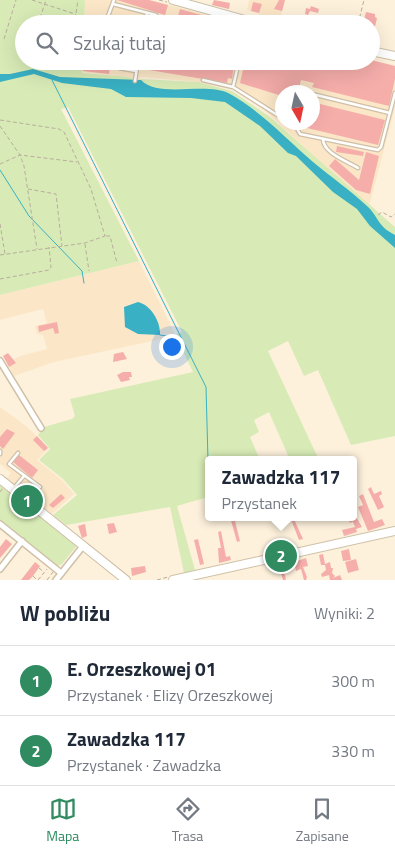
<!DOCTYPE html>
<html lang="pl">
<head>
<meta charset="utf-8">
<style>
	body { margin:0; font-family:"Titillium Web",sans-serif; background:#f6f6f7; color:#1f2937 }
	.compass { position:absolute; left:275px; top:85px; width:45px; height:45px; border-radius:50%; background:#fff; box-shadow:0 5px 20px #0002; rotate:171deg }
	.you { position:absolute; left:171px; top:346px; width:18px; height:18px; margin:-12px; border:4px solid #fff; border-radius:50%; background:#1a73e8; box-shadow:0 0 0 8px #1a73e833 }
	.badge { display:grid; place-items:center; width:32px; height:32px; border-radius:50%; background:#308b61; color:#fff; font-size:16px; font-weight:700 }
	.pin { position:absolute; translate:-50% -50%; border:2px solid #fff; box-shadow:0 1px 5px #0006 }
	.popup { position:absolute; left:205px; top:456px; width:152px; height:65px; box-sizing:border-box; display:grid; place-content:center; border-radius:5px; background:#fff; filter:drop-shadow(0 1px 4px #0005); font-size:16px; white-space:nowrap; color:#747a83 }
	.popup b { font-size:19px; color:#1f2937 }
	.popup::after { content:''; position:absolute; left:50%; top:100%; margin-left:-10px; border:10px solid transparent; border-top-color:#fff }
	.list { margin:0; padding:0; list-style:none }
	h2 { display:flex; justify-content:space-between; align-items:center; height:65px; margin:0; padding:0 20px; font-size:21px }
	h2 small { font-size:16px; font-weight:400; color:#747a83 }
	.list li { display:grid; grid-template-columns:32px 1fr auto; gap:15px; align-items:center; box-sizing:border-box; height:70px; padding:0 20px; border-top:1px solid #e0e1e3 }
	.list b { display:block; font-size:19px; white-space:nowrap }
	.list p { margin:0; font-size:16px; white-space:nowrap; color:#747a83 }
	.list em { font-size:16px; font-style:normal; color:#747a83 }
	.icon { flex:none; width:28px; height:28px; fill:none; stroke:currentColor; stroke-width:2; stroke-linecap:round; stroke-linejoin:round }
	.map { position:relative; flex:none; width:395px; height:580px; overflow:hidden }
	.search { position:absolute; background:#fff; box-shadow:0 5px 20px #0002; left:15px; right:15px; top:15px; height:55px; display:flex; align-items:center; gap:12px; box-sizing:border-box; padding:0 18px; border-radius:28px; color:#747a83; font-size:19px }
	.sheet { height:205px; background:#fff }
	nav { display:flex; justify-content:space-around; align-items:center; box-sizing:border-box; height:70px; border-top:1px solid #e0e1e3; background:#fff; font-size:14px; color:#747a83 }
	nav a { display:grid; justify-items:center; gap:2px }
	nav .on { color:#308b61 }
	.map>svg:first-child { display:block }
</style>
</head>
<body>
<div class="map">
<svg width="395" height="580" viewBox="0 0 395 580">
	<rect width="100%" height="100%" fill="#fdf1dc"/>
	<path fill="#fbe7c7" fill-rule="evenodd" d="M85,0H149L231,21V24H84Z
		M249,0H285L279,23L258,18L259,13L247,10Z
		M371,60L395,66V107L369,207L259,105L235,90L198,82L141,77L138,81L132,80L129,77L81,72L82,61ZM282,92H312V122H282Z
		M139,261L176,336L54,362L14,376L7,363L20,356L47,349L43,335L37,334L35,326L47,323L43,309L0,320V295Z
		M0,407L26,426L49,448L37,460L62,480L74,494L52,514L7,478L11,473L0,464Z"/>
	<path fill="#d8ebb6" d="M0,0H85L84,24H24V61H82V73L129,77L138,81L141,79L198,82L232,91L270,117L395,227V436L351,445L318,370L304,376L288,341L268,351L319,460H307L306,457L290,460L269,412L254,420L259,432L250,437L260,460H208V497L177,506L195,570L184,573L170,507L66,525L53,515L77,495L63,479L39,460L50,449L38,435L44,427L72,419L75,416L70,399L193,372L175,335L182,332L68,107L61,109L139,261L0,295Z
		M0,485L78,544L62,564L57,566L0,521Z"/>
	<path fill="#39b0c4" d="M33,69L60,77L141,80C159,99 207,81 230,94C262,112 286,139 313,162C331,177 350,190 367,206C379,217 377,226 395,235V248L370,226L357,209L333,192L296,156L288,153L260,126L225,102L191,98L126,97L111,89L62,83L34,74L0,82V74H10Z
		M138,302C151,305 161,322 160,335L138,334L125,327L124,307Z"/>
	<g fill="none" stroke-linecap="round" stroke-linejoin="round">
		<path stroke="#39b0c4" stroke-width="1" d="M52,80L206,387L208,460
			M0,170L29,216L82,271L84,283
			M160,335L180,338"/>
	</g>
	<path fill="#f6aeab" d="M117,0H149L168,5L165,15Z
		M214,0L230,3L229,9L212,5Z
		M279,0H285L282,11L274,9Z
		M253,2L262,4L259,13L251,11Z
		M311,6L319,9L318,13L310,11L308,15L305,14L306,8L310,9Z
		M180,9L212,18L213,16L231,22V24H207L178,16Z
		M366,12L375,14V17L377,18L374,31L371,30V24L364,20Z
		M109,18L136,23V24H107Z
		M371,60L395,66V79L389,106L312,87L314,83L301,80L298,92H282V96L240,83L245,61Z
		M151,61H234L231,65H234L232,79L228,78L227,83L149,70Z
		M84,63L110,66L109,74L83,71Z
		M312,102L385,120L378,145L303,127L304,122H312Z
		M337,146L364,152L363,156L336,152Z
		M366,152L379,156L370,194L356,190L329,166L335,159L359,180Z
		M57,322L59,333L55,334L53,328L39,332L38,326Z
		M123,352L127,359L113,362L114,354Z
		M8,353L16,363L9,367L3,356Z
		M123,372H131L132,377H129L130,380L121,382L117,375Z
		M7,429L15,433L3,449L0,446V437Z
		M37,436L48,448L44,451L33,440Z
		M19,455L38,470L32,478L13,462Z
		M23 489a5 5 0 1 1 10 0a5 5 0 1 1-10 0Z
		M371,487L374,494L381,491L382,494L379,496L384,507L378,510L368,489Z
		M61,494L65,498L53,508L49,505Z
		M363,494L374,522L382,519L385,525L368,531L358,507L363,505L359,496Z
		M354,513L362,527L356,529L357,532L344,536L342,530L355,527L353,522L350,523L347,517H354Z
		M230,517H234L240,541L237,542Z
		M290,517H293L303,539L299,540Z
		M114,523L117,532L109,534L107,524Z
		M85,524L87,536L82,538L78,526Z
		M221,531L226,557L230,556L231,560L219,563L218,548H221L218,532Z
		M6,539L12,544L0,558V547Z
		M198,539L204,564L200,565L194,540Z
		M349,549L351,560L343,561L341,551Z
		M323,554L325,564L330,562L331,568H333L332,573L335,576L333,578L340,575L342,580H330L329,575L322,577L321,574L326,570L325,565H321L319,555Z
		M306,558L308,566L303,567L307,577L306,580H304L301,569L296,571L294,562Z
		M356,559L359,570L348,573L345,562Z
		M35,562L40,566L33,576L29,580H21Z
		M282,564L286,579L285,580H283L280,570H274L273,566Z
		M145,566L146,572L132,576L131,568Z"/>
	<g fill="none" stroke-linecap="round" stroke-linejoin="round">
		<defs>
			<path id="lane" d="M113,4L156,15
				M105,24L114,0
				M145,24L147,13
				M116,61L119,68L136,71
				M203,80L233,87L239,61
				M135,81L138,61
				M233,87L282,118
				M312,94L390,113
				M290,122L296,124
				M297,122L296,127L300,134L378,150L381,147L395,93
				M323,139C323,153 347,161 358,168
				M0,451V454
				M18,453L9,464L40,487
				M14,488L24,476"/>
			<path id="street" d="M0,361L41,428
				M0,524L61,573
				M0,569L22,541
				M56,580L83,546"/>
			<path id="secondary" d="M173,0L259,24
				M371,51L395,56
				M0,479L126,580
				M173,580L395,531"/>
		</defs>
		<use href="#lane" stroke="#cfc0a7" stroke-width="5"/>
		<use href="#street" stroke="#cfc0a7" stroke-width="8"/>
		<use href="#secondary" stroke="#cfc0a7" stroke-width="10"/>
		<path stroke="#b8ad9c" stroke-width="1" stroke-dasharray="4 2.5" stroke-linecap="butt" d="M32,0L75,14L81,20V24
			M159,0L167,2
			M76,13L78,0
			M38,24L46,0
			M358,24L364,0
			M4,39L16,0
			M0,120L59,129L64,132L91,189L105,236
			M0,126L20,155L24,166L37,249
			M0,164L20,155L77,162
			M28,189L56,194L62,246
			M378,215L382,212L391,217L395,214
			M0,224L5,254
			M106,236H110L117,263
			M85,244L89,271
			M0,255L85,243L105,236
			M0,279L49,270L51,267L49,247
			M0,492L3,488
			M39,568L44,572
			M33,576L37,580
			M38,580L47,569
			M47,580L53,572
			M157,580L168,577"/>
		<use href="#lane" stroke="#fff" stroke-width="2.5"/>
		<use href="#street" stroke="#fff" stroke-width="5"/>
		<use href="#secondary" stroke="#fff" stroke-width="8"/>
	</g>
</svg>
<svg class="compass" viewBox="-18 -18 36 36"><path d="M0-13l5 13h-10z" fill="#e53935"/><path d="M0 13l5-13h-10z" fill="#747a83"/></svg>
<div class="you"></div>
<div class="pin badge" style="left:27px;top:501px">1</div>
<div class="pin badge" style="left:281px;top:556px">2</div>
<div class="popup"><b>Zawadzka 117</b>Przystanek</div>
<div class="search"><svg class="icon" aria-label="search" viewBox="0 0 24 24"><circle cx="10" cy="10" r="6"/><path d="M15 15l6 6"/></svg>Szukaj tutaj</div>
</div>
<section class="sheet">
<h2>W pobliżu<small>Wyniki: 2</small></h2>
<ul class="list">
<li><span class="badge">1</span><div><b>E. Orzeszkowej 01</b><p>Przystanek · Elizy Orzeszkowej</p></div><em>300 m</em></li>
<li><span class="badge">2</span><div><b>Zawadzka 117</b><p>Przystanek · Zawadzka</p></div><em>330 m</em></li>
</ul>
</section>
<nav>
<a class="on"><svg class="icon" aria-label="map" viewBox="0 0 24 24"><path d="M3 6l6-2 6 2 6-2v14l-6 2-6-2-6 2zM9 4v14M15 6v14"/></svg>Mapa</a>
<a><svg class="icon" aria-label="directions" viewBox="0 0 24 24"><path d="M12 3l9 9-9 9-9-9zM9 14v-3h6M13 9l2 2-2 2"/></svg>Trasa</a>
<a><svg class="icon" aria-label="saved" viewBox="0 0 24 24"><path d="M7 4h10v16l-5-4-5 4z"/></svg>Zapisane</a>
</nav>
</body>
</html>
